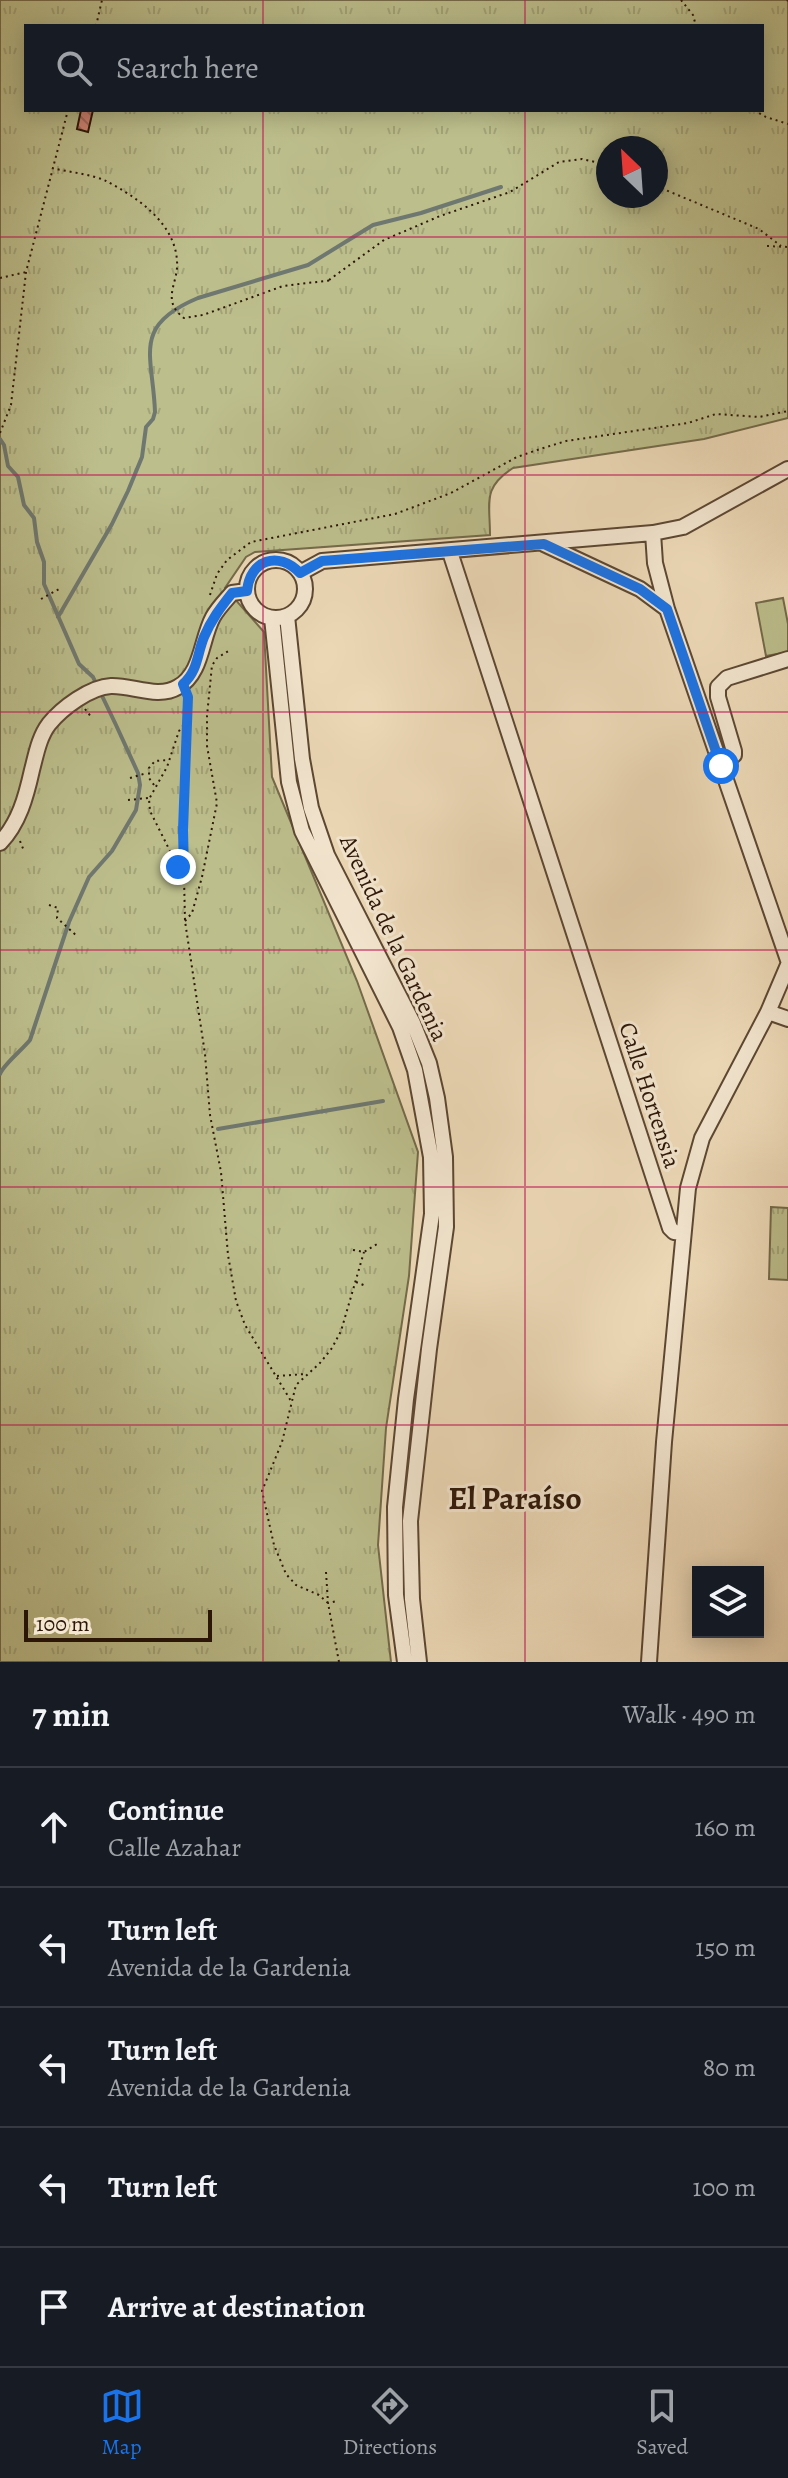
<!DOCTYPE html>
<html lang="en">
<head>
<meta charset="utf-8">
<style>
	body { margin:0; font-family:Alegreya,serif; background:#20242c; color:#f1f3f6 }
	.controls { position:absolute; right:24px; bottom:24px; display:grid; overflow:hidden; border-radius:0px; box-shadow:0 4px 20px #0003 }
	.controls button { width:72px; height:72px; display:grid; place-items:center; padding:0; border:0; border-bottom:2px solid #363941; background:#171b24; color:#f1f3f6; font:40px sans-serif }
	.compass { position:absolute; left:596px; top:136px; width:72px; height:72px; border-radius:50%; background:#171b24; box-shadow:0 4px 20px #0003; rotate:335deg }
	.scale { position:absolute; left:24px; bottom:20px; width:188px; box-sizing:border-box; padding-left:8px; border:4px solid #2c1607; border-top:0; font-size:22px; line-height:28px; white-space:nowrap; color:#2c1607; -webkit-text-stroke:6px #f4e7d1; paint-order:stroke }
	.stop { position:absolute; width:24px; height:24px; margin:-18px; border:6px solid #1a73e8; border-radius:50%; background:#fff }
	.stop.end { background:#1a73e8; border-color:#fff; box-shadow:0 2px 8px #0008 }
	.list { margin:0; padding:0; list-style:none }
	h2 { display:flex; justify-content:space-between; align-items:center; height:104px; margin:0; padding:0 32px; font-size:34px }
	h2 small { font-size:26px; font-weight:400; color:#9ea1a6 }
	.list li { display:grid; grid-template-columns:52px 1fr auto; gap:24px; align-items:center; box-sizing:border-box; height:120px; padding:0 32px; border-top:2px solid #363941 }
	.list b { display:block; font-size:30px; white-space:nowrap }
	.list p { margin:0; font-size:26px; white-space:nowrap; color:#9ea1a6 }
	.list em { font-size:26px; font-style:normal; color:#9ea1a6 }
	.icon { flex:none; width:44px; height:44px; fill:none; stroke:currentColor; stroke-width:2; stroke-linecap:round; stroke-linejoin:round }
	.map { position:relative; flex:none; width:788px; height:1662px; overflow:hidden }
	.search { position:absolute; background:#171b24; box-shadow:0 4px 20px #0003; left:24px; right:24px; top:24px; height:88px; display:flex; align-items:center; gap:20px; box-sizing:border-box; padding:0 28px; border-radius:0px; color:#9ea1a6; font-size:30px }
	.sheet { height:704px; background:#171b24 }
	nav { display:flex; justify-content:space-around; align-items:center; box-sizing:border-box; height:112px; border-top:2px solid #363941; background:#171b24; font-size:22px; color:#9ea1a6 }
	nav a { display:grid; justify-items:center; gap:4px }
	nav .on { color:#1a73e8 }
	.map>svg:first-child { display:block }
</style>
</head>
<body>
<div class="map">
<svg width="788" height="1662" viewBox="0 0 788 1662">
	<defs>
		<pattern id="grass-tufts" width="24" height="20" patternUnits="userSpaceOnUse" patternTransform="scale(2)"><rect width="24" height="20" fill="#bcbe8c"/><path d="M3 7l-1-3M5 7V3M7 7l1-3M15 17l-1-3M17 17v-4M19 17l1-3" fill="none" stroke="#a2a377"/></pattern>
		<pattern id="building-back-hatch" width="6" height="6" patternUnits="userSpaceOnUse" patternTransform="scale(2)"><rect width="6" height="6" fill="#d28676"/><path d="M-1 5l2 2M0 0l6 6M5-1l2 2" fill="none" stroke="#ab6d5f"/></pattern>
	</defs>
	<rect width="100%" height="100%" fill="#eedab8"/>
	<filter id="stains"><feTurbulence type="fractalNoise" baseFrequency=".0025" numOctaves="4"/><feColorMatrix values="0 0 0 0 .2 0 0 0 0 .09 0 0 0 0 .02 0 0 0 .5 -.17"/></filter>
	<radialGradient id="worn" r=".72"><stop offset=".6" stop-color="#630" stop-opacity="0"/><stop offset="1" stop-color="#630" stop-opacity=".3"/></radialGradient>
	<path fill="url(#grass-tufts)" stroke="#746a4a" stroke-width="2" fill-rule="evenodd" d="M0,0H788V418L704,439L513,468C482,488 490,502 490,535L255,552L246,557L225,588L264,632L272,777L357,981L418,1152L409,1276L386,1428L378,1545L391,1662H0ZM26,26H762V110H26ZM608,148H656V196H608Z
		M771,1207L788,1208V1280L769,1279Z"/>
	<path fill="#bcbe8c" stroke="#746a4a" stroke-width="2" d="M783,598L788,624V652L766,656L756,603Z"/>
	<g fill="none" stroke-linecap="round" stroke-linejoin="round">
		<path stroke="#6f7870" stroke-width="4" d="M0,439L4,445L8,466L18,477L24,505L34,518L37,542L44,562V584L79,664L93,677L116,725L138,773L140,785L136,810L112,851L89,877L69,922L30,1040C22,1050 3,1065 0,1074
			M58,617L112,524L128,491L142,457L146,427L153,419L155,412C153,355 131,326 198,298L308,265L373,225L421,213L501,187
			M218,1129L383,1101"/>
	</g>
	<path fill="url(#building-back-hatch)" stroke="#2c1607" stroke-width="2" d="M81,110H93L88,132L77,129Z"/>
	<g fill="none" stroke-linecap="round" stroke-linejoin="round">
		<defs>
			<path id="minor" d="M653,533L655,563L667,609L788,960
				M544,544L640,589L667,609
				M450,552L670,1228L674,1232L683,1233
				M247 589a29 29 0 1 1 58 0a29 29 0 1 1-58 0Z
				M300,573L322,561L653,533L683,527L788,469
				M287,616L302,759L311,808L327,855L413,1023L429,1063L437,1098L445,1157L446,1227L429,1349L410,1521L412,1599L419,1662
				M272,618L289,782L302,831L400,1027L415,1070L431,1157L432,1214L406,1399L395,1507L396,1595L405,1662
				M721,766L734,755V751L718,697V687L727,678L788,659
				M0,843C19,823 26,797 32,770C36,755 39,737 49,724C62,708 90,687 111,686C132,685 158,699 178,687C202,674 201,639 213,617C218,608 226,600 232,593L247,591
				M768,1012L788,1019
				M649,1662L664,1442L688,1188L702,1138L768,1012L788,965"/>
		</defs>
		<use href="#minor" stroke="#5c4733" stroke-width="18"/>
		<path stroke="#2c1607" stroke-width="2" stroke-dasharray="2 4" stroke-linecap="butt" d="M681,0L693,15L696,26
			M787,0L788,1
			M96,26L102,0
			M754,110L766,117L788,124
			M52,168C68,172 91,174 106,181C137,197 175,223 177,261C179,283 160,300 184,318L203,315L283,286L333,280
			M656,186L759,229L781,246
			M767,246L788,247
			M0,278L26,272
			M329,280L384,240L440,216L510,192L559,162L582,159L608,165
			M0,433L11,405L26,272L68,110
			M210,595L217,574L227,560L251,542L395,514L451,493L517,457L540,449L566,441L688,423L716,414L759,417L788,411
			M41,599L59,589
			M213,664L217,658L230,650
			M188,696L183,830L185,921L205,1054L210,1115L221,1172L228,1255L236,1301L245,1325L291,1401
			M85,709L92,718
			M130,778L147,773
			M154,785L149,778V768L155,761L168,760
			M128,800L148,798
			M20,841L24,851
			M184,871L178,867L150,811L149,799L167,767L179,731L186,722
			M49,905L58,908L57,918L78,937
			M185,921L192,913L202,877L217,803L207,746V716L212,665
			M353,1250L364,1252L377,1244
			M356,1282L366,1286
			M277,1376L306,1374
			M326,1572L328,1603L337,1601
			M339,1662L328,1603L319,1595L296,1585L286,1574L274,1545L262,1491L282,1442L296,1385L320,1363L332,1348L341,1331L364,1252"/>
		<use href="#minor" stroke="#f4e7d1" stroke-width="14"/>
	</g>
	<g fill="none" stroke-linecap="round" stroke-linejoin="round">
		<path stroke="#1a73e8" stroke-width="10" d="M178,867L184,871L183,830L188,697L183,684C198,671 197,654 204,637C211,620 221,607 232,593L247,591C250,560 278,550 300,573L322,561L544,544L640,589L667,609L721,766"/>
	</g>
	<path fill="none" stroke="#c2185b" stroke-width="2" stroke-opacity="0.55" d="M263,0V26M525,0V26M263,110V1662M525,110V1662M0,237H788M0,475H788M0,712H788M0,950H788M0,1187H788M0,1425H788"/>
	<g text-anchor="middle" stroke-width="6" stroke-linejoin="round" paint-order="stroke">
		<g font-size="24" fill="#2c1607" stroke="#f4e7d1">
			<text transform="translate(394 938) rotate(65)" y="8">Avenida de la Gardenia</text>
			<text transform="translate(650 1095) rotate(72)" y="8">Calle Hortensia</text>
		</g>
		<g font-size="32" font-weight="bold" fill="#2c1607" stroke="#f4e7d1">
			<text x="515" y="1509">El Paraíso</text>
		</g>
	</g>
	<rect width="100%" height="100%" filter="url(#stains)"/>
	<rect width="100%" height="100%" fill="url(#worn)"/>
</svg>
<div class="controls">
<button><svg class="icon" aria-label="layers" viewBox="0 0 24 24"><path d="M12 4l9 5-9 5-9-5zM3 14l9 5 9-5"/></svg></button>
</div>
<svg class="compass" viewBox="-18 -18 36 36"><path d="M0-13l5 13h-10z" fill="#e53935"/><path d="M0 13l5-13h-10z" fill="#9ea1a6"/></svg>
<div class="scale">100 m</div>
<div class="stop" style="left:721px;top:766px"></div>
<div class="stop end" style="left:178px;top:867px"></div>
<div class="search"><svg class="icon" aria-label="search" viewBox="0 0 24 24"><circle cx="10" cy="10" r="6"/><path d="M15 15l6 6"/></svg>Search here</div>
</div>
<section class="sheet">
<h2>7 min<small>Walk · 490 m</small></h2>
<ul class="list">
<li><svg class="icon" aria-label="ahead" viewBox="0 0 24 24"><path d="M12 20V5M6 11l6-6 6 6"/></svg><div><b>Continue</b><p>Calle Azahar</p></div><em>160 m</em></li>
<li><svg class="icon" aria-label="left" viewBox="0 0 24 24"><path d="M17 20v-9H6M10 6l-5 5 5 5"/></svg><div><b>Turn left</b><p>Avenida de la Gardenia</p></div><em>150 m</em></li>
<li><svg class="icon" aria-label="left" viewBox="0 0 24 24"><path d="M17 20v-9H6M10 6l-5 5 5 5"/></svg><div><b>Turn left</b><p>Avenida de la Gardenia</p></div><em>80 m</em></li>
<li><svg class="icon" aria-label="left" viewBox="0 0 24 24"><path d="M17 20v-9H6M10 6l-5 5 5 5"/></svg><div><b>Turn left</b></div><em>100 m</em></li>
<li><svg class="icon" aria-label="arrive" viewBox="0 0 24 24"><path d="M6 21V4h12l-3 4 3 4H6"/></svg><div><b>Arrive at destination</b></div></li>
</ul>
</section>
<nav>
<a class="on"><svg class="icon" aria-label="map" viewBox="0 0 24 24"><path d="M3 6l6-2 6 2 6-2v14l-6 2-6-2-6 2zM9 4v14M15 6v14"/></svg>Map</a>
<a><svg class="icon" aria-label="directions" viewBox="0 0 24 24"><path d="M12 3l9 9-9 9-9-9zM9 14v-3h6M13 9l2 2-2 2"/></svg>Directions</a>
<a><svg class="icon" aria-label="saved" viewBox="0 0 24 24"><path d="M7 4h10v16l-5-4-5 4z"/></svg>Saved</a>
</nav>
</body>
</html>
